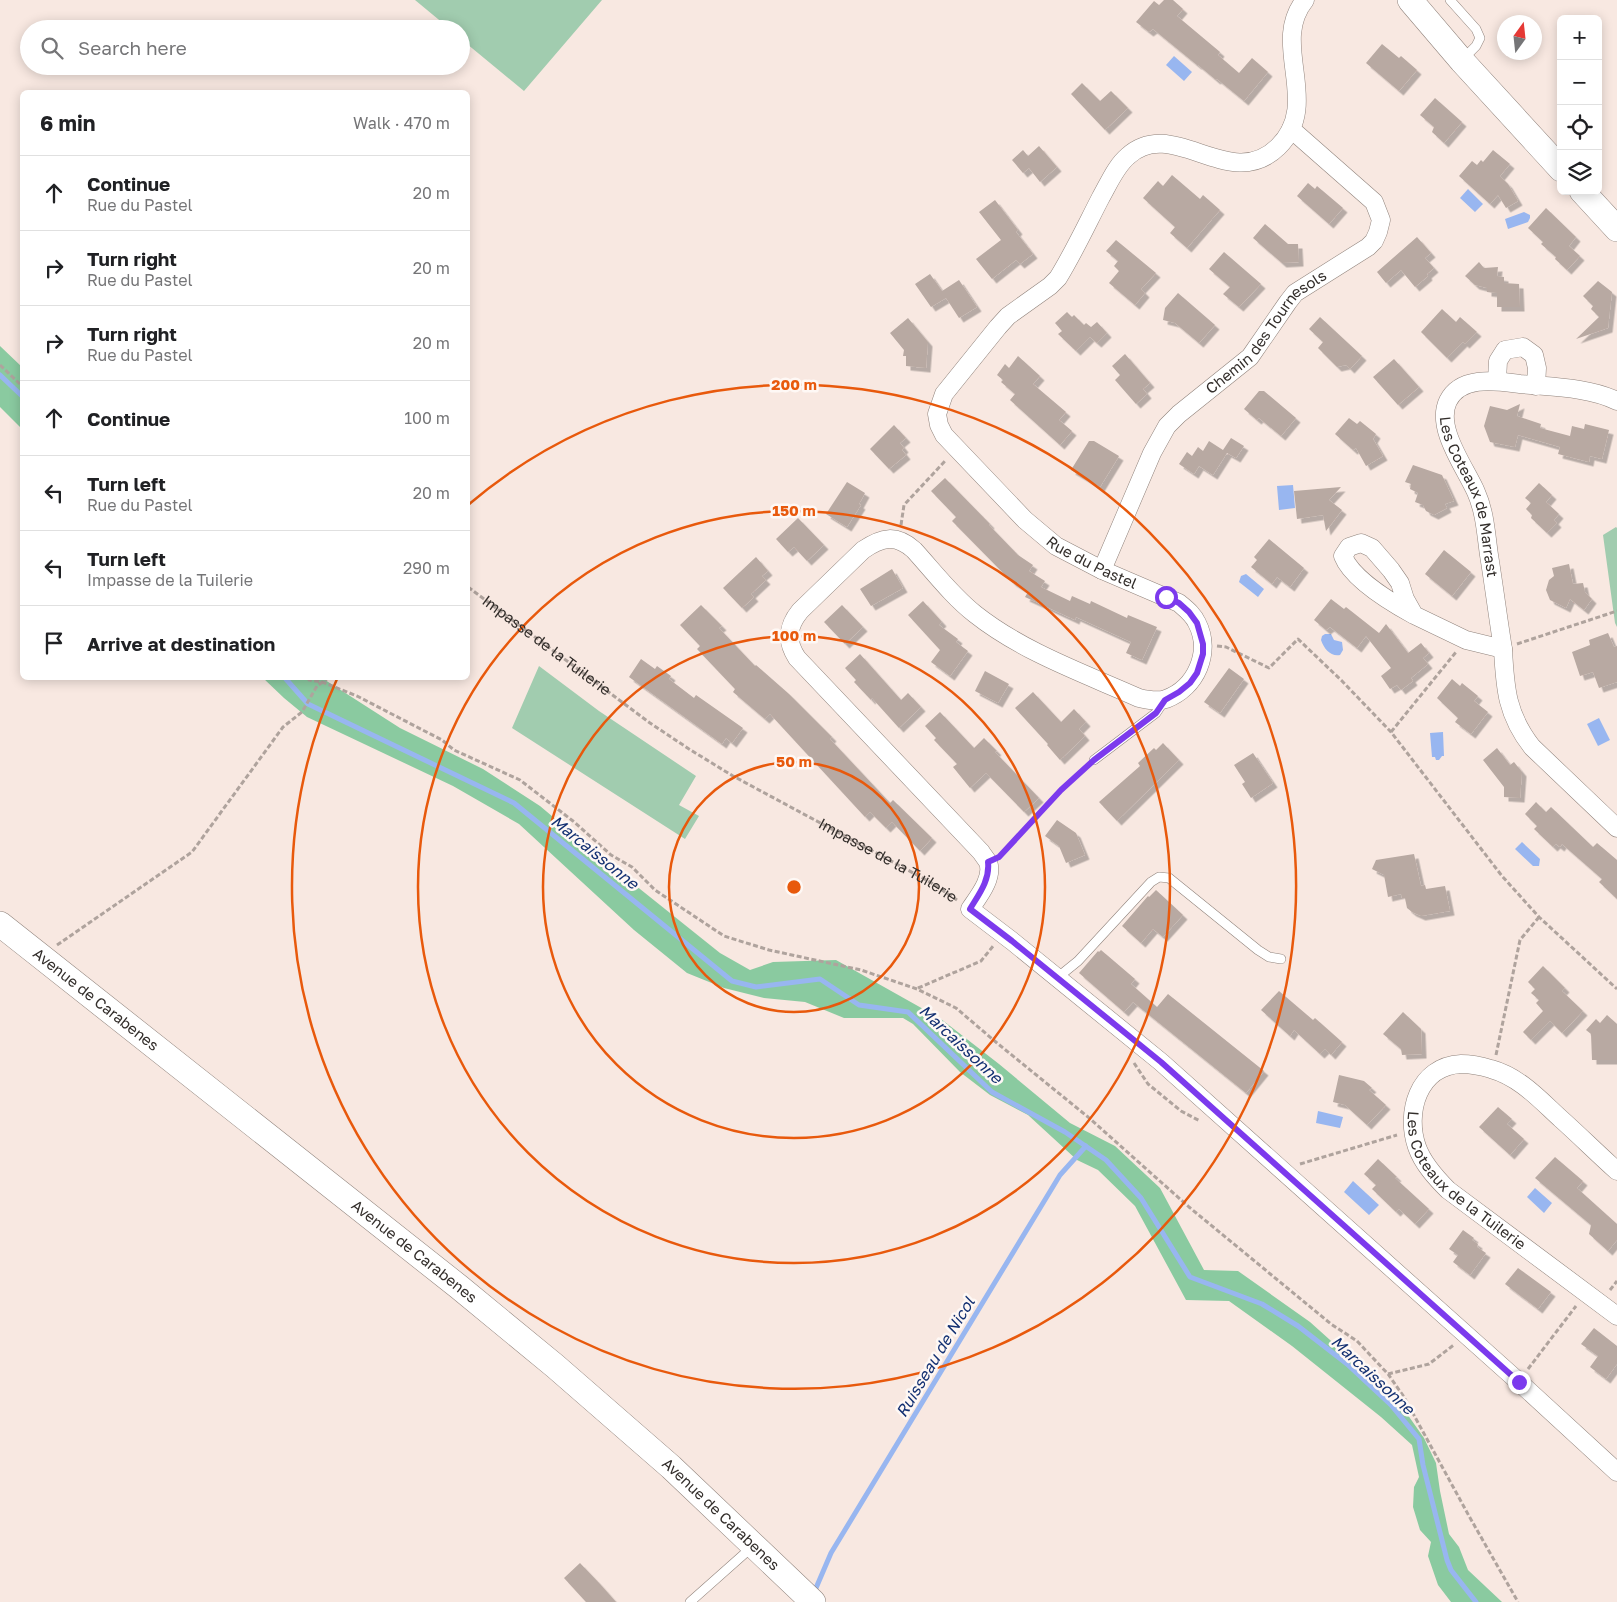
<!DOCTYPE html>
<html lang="en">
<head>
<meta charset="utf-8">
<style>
	body { margin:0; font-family:"Golos Text",sans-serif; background:#f2f2f2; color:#202124 }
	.controls { position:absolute; right:15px; top:15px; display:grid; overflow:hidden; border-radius:8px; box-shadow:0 2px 12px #0003 }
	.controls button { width:45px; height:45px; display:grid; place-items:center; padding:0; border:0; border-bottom:1px solid #e0e0e0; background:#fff; color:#202124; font:25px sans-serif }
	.compass { position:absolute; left:1497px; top:15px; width:45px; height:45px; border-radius:50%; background:#fff; box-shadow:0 2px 12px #0003; rotate:15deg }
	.stop { position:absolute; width:15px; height:15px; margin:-11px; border:4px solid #7c3aed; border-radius:50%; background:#fff }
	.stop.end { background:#7c3aed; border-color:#fff; box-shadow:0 1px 5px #0008 }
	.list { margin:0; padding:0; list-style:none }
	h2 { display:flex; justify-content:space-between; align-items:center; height:65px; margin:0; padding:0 20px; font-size:21px }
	h2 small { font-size:16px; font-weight:400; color:#757577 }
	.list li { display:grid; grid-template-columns:32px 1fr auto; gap:15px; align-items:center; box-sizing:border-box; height:75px; padding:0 20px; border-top:1px solid #e0e0e0 }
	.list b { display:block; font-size:19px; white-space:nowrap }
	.list p { margin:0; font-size:16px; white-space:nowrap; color:#757577 }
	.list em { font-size:16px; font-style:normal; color:#757577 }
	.icon { flex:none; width:28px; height:28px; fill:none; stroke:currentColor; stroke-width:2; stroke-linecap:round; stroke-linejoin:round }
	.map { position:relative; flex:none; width:1617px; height:1602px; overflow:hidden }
	.search { position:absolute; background:#fff; box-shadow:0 2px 12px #0003; left:20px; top:20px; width:450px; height:55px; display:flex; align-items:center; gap:12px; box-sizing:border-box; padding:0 18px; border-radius:28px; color:#757577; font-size:19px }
	.panel { position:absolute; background:#fff; box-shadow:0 2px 12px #0003; left:20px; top:90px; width:450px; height:590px; border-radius:8px }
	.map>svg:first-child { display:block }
</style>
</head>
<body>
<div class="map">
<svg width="1617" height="1602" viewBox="0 0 1617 1602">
	<defs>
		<filter id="shadow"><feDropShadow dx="4.5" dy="4.5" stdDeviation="0" flood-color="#0004"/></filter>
	</defs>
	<rect width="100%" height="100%" fill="#f8e8e1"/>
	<path fill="#a1ccaf" d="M415,0H602L524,91L461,39V29H450Z
		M1616,527L1617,528V627L1615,623L1603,535Z
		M539,666L599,711L696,776L679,805L699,816L685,839L512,728Z"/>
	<path fill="#8acaa0" d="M0,346L22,367V429L0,407Z
		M263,678H322L400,728L483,769L540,806L610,865L720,953L750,970L773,962L836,960L941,1019L999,1064L1070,1123L1115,1146L1160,1188L1204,1270L1238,1271L1310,1322L1398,1401L1424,1438L1436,1463L1440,1491L1449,1534L1459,1547L1468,1570L1502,1602H1451L1438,1585L1428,1556L1431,1542L1420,1530L1413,1507L1414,1487L1419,1477L1412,1445L1381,1417L1292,1346L1229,1301L1186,1300L1135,1206L1098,1170L1077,1160L1028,1115L990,1095L960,1072L913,1024L903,1018H844L805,1002L764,998L724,988L687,973L634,930L519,824L453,786L307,717L284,698Z"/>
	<path fill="#98b6f0" d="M1174,56L1192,72L1184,81L1166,65Z
		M1468,189L1483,204L1475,212L1460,198Z
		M1524,212L1530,215V218L1528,222L1508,229L1505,219Z
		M1293,485L1295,508L1279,510L1277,486Z
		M1246,574L1264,589L1258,597L1239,582L1241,576Z
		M1325,634H1331L1334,640L1342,642L1343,650L1340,655C1331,657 1324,649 1321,640L1322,636Z
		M1599,718L1610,740L1598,746L1587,724Z
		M1443,732L1444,756H1442L1439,760H1436L1435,757H1432L1430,733Z
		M1522,842L1540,859L1539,866H1533L1515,849Z
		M1318,1111L1343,1117L1340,1128L1316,1123Z
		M1353,1181L1379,1205L1369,1215L1344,1192Z
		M1535,1188L1552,1203L1544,1213L1527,1197Z"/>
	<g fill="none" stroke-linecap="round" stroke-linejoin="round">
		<path stroke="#98b6f0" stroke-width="5" d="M0,375L22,396
			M285,678L308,704L514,803L732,981L756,987L820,979L859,1005L908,1012L992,1092L1065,1132L1106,1160L1141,1198L1190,1277L1262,1304L1298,1326L1347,1364L1391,1405L1419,1439L1423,1465L1447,1560L1451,1570L1476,1602
			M816,1588L831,1553L1060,1175L1086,1146"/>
	</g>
	<path fill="#b8a9a2" filter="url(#shadow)" d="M1164,0H1173L1183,9L1177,16L1220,52L1218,55L1239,73L1252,58L1268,72L1244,101L1217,79L1216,80L1198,65H1197L1153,29L1149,32L1136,22L1154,1L1159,5Z
		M1382,44L1399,58L1401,56L1417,70L1399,91L1366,63Z
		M1082,83L1100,101L1111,91L1128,108L1105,130L1071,94Z
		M1435,98L1462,122L1444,143L1432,132L1434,127L1420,115Z
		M1039,146L1057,167L1040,182L1029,168L1023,173L1012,160L1023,150L1028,156Z
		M1493,150L1510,164L1500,176L1508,184L1518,201L1506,208L1498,195L1490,204L1459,176L1472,161L1477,165L1481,160L1483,162Z
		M1172,175L1200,199L1203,195L1220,210L1187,248L1170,233L1175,227L1143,198L1158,181L1163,186Z
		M1308,183L1315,189L1317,186L1343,208L1329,224L1297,196Z
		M995,200L1018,230L1016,232L1033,254L1020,264L1016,260L992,279L976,259L1001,240L979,212Z
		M1546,208L1576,237L1569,246L1580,256L1567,270L1555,259L1556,257L1541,244L1543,242L1528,228Z
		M1265,224L1288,244H1298L1299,262L1282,263L1253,238Z
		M1417,237L1431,253L1425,258L1434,268L1427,274L1428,276L1415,287L1401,270L1386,283L1377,272Z
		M1116,240L1156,273L1141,289L1145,293L1135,305L1109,283L1119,271L1114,266L1118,261L1106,251Z
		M1224,252L1261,284L1239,307L1223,294L1230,287L1209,269Z
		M1479,262L1484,268L1498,267L1497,276L1504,277V283L1519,284L1520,307H1497V293L1487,292V288L1475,285L1465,276Z
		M930,274L942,291L959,280L977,307L959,318L946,298L931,307L915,284Z
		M1598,281L1612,292L1608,328L1576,339L1599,317L1591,309L1593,306L1583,296Z
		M1178,293L1215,325L1199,343L1175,323L1163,320L1165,308Z
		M1442,309L1456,322L1460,317L1477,332L1465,344L1463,342L1447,358L1421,332Z
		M1067,312L1072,317L1074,315L1084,325L1086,323L1091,327L1097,322L1107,333L1097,343L1090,337L1076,351L1058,334L1062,331L1055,323Z
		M1320,317L1362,356L1350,369L1346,365L1337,367L1318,348L1323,342L1309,329Z
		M908,318L928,342L926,368L906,366V356H903L904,350L890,333Z
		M1125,354L1150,383L1143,389L1147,394L1136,404L1115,380L1120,375L1112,366Z
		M1018,356L1040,376L1033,384L1066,412L1059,420L1072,431L1060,445L1010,400L1015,394L1001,382L1003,380L997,375L1005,364L1009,368Z
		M1394,359L1419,387L1398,405L1373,377Z
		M1259,391H1264L1296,418L1281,436L1259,418L1257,420L1244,409Z
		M1520,404L1517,416L1541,424L1540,428L1570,436L1572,426L1584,429L1585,424L1609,430L1602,459L1590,456L1589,462L1558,454L1560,447L1518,435L1515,447L1490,442L1484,426L1490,406L1507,410Z
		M1349,418L1357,424L1360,421L1376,434L1373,439L1383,456L1366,466L1356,448L1353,450L1335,434Z
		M894,425L906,438L900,443L904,448L902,450L906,455L889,469L870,449Z
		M1231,438L1244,446L1236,458L1227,453L1213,475L1199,466L1194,474L1179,464L1187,452L1192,456L1198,447L1203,451L1209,441L1223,450Z
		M1089,441H1094L1119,456L1100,487L1071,470Z
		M1413,465L1442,475L1454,501L1445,504L1447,508L1434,515L1426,511L1423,505L1415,502L1418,493L1410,489L1411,484L1405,482Z
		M945,478L990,524L989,525L1018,555L1033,565L1029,571L1045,581L1041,587L1070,601L1072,596L1090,604L1091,601L1127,618L1128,615L1157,627L1142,660L1126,653L1131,642L1076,617L1075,620L1025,597L1028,592L1012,582L952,521L956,517L931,491Z
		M847,482L865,493L859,504L861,505L847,527L826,514Z
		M1539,483L1552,495L1546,502L1559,514L1554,520L1557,523L1547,533L1531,518L1532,515L1526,509L1531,503L1525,498Z
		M1341,487L1329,500L1342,510L1326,531L1323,515L1297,519L1294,491Z
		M798,518L824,545L807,561L794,547L788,552L776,539Z
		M1269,539L1304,568L1290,587L1277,577L1272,584L1251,567L1257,560L1254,557Z
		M1444,550L1471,572L1452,596L1425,574Z
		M756,557L768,571L762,576L766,580L751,594L754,597L742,608L723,588Z
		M1569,564L1573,584L1583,583L1585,592L1592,599L1584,610L1570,599L1566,608L1550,600L1546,590L1549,580L1554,576L1552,568Z
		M892,569L903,588L871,606L860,589Z
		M1331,599L1344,609L1346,607L1379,633L1386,624L1408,653L1421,643L1429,653L1423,658L1428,664L1411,678L1413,681L1401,690L1397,685L1390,689L1381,676L1391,668L1366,636L1357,648L1330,627L1326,630L1314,620Z
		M923,601L942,622L939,625L958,639L956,642L968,651L950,676L931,662L940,650L908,615Z
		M701,605L722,626L719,628L755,666L756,665L789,694L832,737L830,739L890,803L893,800L932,838L920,851L892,822L886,828L870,812L865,817L770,714L765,719L733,692L735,689L697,649L700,646L680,625Z
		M842,605L863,627L845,644L824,622Z
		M1608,633L1614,647L1617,646V682L1599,688L1593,672L1580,676L1572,652L1590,645L1589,640Z
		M860,654L901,700L908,693L921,707L899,728L872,698L871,700L854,682L856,680L845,668Z
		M641,659L655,669L657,666L671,676L669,679L694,698L696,695L743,728L732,743L726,738L722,744L629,677Z
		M1229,668L1244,679L1220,713L1204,702Z
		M985,671L1009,684L998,703L975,691Z
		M1452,679L1460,686L1462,683L1478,696L1474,701L1488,712L1471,734L1455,722L1458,718L1437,698Z
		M1033,692L1061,722L1074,709L1086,722L1079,729L1085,736L1060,760L1047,745L1048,744L1015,708Z
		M940,712L974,748L984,738L997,751L995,752L1039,798L1024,812L986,773L970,788L953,767L957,764L934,740L936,738L925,726Z
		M1163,743L1179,760L1117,821L1099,802L1140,766L1138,763L1154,748L1156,750Z
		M1497,748L1510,765L1514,762L1522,772L1520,798L1504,797V787L1483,760Z
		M1253,753L1273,783L1251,798L1242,784L1245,782L1234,765Z
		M1536,802L1546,812L1551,807L1593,847L1597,843L1617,860V899L1599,882L1602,879L1562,844L1560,847L1556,844L1553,847L1534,829L1537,826L1525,814Z
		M1057,820L1076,833L1085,855L1066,863L1059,846L1045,836Z
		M1414,854L1421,886L1425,885L1426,889L1445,886L1450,911L1421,916L1412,912L1407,908L1405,898H1402L1401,894L1388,897L1384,875L1372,869L1376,860Z
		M1156,890L1183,915L1163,937L1153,929L1141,943L1122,926L1148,896L1149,897Z
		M1101,950L1135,979L1131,984L1157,1007L1168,994L1264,1071L1246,1093L1133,1002L1124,1012L1079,973L1098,951L1099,952Z
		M1543,966L1565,988L1562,991L1583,1011L1562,1033L1550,1021L1531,1040L1523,1032L1543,1011L1536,1003L1539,1000L1531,993L1535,989L1528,982Z
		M1279,991L1313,1020L1315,1018L1342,1042L1331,1055L1325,1049L1320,1054L1294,1030L1290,1036L1261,1010Z
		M1403,1012L1421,1029L1422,1054L1402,1055L1401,1049L1383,1034Z
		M1607,1015L1617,1024V1060H1592L1591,1034L1586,1030L1596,1019L1600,1023Z
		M1339,1075L1364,1081L1372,1088L1369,1090L1386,1105L1367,1125L1345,1105L1333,1102Z
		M1498,1107L1512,1119L1507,1124L1524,1139L1510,1155L1479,1127Z
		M1555,1157L1583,1181L1577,1188L1617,1224V1240L1608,1251L1589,1234L1591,1225L1535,1178Z
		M1378,1159L1397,1177L1395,1178L1429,1209L1415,1224L1399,1209L1396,1212L1372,1189L1376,1185L1364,1174Z
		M1463,1230L1474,1238L1472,1240L1478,1244L1477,1247L1486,1253L1470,1275L1453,1262L1458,1255L1449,1249Z
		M1518,1268L1551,1292L1538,1309L1505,1284Z
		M1594,1328L1617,1346V1364L1606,1379L1590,1367L1598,1356L1581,1344Z
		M580,1563L600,1584L616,1602H586L564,1578Z"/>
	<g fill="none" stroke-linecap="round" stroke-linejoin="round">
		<defs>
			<path id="lane" d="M1450,0L1476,29L1480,38L1476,46L1462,60
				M1094,760L1156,713L1164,701
				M1057,978L1078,961L1151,882L1159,877L1169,878L1258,950L1269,957L1281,959
				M690,1602L752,1547"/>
			<g id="street">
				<path id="s2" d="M1305,0C1269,44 1323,103 1278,147C1230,194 1173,115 1128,156C1116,166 1109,183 1101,197C1087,224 1074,252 1058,278L1050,286L1008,316L998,327L944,394L937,414L939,425L944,435L1025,520L1056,546L1102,570L1179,603C1186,609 1193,614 1197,623C1212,652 1196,688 1166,699C1157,702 1148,700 1139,698C1083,673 1023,652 975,614C952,596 934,572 914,550C896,534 882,537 863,550L800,611C787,627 786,641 797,658L981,852C983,855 986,859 988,862C994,878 978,897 970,909L1012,941L1161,1062L1519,1382L1617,1472"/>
				<path d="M1497,381L1498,361L1505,350L1523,347L1534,355L1537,368L1536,386"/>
				<path id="s3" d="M1617,401C1589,387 1550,387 1520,384C1496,381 1461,375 1448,401C1435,428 1465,467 1476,492C1485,512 1486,534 1489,555C1494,586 1498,618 1503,649C1505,689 1507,715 1532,747L1617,828"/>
				<path id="s4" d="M1102,570L1152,453L1167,426L1179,414L1250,357L1288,302L1295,293L1368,247L1374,241L1378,232L1381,220L1374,202L1291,129"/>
				<path d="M1414,615C1392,603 1352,579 1343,556L1349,547L1361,543L1372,548L1391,570L1400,583L1405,599L1414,615L1466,640L1503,649"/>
				<path id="s5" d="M1617,1171C1598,1154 1580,1136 1561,1119C1540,1100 1520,1077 1491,1069C1481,1066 1471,1064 1461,1064C1418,1066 1405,1113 1417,1147C1423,1164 1436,1178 1448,1190L1617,1316"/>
			</g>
			<g id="secondary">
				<path d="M1410,0L1462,61L1561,169"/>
				<path d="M1582,191L1617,229"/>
				<path id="s6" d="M0,924L459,1287L555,1366L671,1467L813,1602"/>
			</g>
		</defs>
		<use href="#lane" stroke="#90837c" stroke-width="10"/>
		<use href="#street" stroke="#90837c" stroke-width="19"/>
		<use href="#secondary" stroke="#90837c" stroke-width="26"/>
		<g stroke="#afa39d" stroke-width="3" stroke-dasharray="5 2.5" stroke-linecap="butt">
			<path d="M0,365L22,386"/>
			<path d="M901,525L904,505L945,461"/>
			<path id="s1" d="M468,587L650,723L689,749L733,776L930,882L957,900"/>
			<path d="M1517,644L1617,611"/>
			<path d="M1217,646L1226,647L1269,668L1298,639L1342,681L1391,732L1502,876L1539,917L1617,989"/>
			<path d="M308,678L309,680L322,682L357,696L442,740L454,750L520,780L573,821L611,855L632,867L655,890L724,936L769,950L861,970L917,989L956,1008L997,1043L1088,1117L1189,1207L1331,1324L1357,1341L1388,1374L1404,1397L1469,1516L1518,1602"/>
			<path d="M1391,732L1456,652"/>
			<path d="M1001,855L1061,790L1086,768"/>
			<path d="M57,945L192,852L283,727L302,712L317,686L328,678"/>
			<path d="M918,988L981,961L994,945"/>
			<path d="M1496,1055L1520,940L1539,917"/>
			<path d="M1134,1063L1148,1084L1181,1111L1200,1121"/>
			<path d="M1300,1164L1397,1135"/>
			<path d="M1610,1290L1617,1281"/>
			<path d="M1528,1369L1576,1306"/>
			<path d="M1388,1374L1429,1364L1455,1344"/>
		</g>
		<use href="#lane" stroke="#fff" stroke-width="9"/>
		<use href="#street" stroke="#fff" stroke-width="18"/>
		<use href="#secondary" stroke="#fff" stroke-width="25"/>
	</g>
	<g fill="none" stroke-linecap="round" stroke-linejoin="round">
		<path stroke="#7c3aed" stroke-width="6" d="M1166,597L1179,603L1189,612L1197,623L1203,644V654L1197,673L1190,683L1179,692L1165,700L1156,713L1094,760L1061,790L999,857L988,862C990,880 979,894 970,909L1012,941L1161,1062L1519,1382"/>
	</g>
	<g fill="none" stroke="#e8590c" stroke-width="2.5">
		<circle cx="794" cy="887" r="125"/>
		<circle cx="794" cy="887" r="251"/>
		<circle cx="794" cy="887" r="376"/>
		<path d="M468 505A502 502 0 1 1 337 679"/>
	</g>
	<g text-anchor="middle" stroke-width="5" stroke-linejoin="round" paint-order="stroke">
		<g font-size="15" fill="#332e2b" stroke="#fef8f5">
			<text dy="5" stroke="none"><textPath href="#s4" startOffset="296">Chemin des Tournesols</textPath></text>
			<text dy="5" stroke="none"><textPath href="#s3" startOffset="279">Les Coteaux de Marrast</textPath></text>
			<text dy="5" stroke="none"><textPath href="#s2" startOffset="861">Rue du Pastel</textPath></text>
			<text dy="5" stroke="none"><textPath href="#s1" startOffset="98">Impasse de la Tuilerie</textPath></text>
			<text dy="5" stroke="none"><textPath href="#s1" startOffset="502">Impasse de la Tuilerie</textPath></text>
			<text dy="5" stroke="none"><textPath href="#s6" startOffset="122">Avenue de Carabenes</textPath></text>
			<text dy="5" stroke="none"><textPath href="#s5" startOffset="359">Les Coteaux de la Tuilerie</textPath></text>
			<text dy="5" stroke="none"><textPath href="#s6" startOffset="528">Avenue de Carabenes</textPath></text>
			<text dy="5" stroke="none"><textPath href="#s6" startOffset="932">Avenue de Carabenes</textPath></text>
		</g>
		<g font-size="16" font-style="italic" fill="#133072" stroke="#fef8f5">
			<text transform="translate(595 852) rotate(39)" y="6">Marcaissonne</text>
			<text transform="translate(961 1044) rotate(43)" y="6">Marcaissonne</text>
			<text transform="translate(935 1357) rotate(-59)" y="6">Ruisseau de Nicol</text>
			<text transform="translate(1373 1375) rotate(43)" y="6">Marcaissonne</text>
		</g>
	</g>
	<circle cx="794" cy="887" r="8" fill="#e8590c" stroke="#fef8f5" stroke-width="2.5"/>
	<g font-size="15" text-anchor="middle" font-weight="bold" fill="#e8590c" stroke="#fef8f5" stroke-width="5" stroke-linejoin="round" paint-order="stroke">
		<text x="794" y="390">200 m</text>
		<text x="794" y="516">150 m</text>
		<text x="794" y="641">100 m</text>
		<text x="794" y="767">50 m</text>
	</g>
</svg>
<div class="controls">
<button>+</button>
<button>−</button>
<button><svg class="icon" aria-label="locate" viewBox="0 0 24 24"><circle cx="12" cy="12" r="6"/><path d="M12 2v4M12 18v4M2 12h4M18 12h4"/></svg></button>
<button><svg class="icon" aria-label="layers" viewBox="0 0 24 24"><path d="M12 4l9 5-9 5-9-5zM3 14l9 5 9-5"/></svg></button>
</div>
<svg class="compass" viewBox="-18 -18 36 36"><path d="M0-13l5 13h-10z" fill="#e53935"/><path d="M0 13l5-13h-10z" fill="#757577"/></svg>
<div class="stop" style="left:1166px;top:597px"></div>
<div class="stop end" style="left:1519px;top:1382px"></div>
<div class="search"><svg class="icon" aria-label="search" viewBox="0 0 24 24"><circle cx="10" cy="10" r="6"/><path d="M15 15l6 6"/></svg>Search here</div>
<section class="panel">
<h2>6 min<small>Walk · 470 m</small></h2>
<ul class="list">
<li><svg class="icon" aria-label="ahead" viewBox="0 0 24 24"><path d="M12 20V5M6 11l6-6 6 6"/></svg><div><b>Continue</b><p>Rue du Pastel</p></div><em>20 m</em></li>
<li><svg class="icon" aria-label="right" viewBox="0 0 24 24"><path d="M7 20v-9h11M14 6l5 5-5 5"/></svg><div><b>Turn right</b><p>Rue du Pastel</p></div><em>20 m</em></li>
<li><svg class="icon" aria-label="right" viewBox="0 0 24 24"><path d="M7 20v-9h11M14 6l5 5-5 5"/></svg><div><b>Turn right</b><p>Rue du Pastel</p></div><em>20 m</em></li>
<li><svg class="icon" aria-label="ahead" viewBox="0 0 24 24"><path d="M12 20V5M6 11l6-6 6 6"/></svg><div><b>Continue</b></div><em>100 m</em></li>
<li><svg class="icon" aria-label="left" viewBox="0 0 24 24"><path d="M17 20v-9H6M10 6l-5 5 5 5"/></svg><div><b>Turn left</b><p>Rue du Pastel</p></div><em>20 m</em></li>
<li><svg class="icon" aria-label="left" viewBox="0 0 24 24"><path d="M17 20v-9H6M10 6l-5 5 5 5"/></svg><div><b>Turn left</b><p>Impasse de la Tuilerie</p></div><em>290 m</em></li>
<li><svg class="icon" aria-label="arrive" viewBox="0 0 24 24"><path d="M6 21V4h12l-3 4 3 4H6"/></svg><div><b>Arrive at destination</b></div></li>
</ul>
</section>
</div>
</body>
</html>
